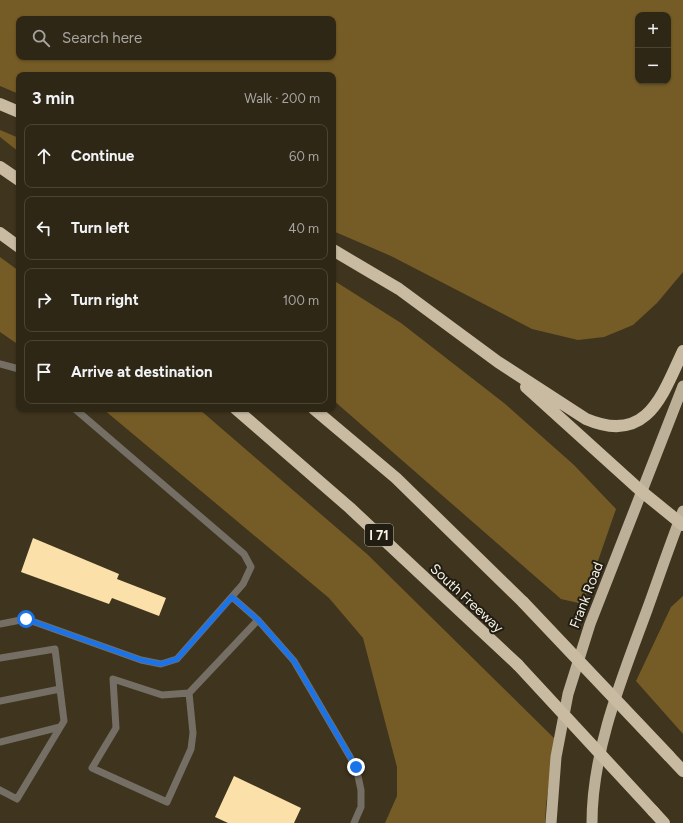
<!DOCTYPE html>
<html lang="en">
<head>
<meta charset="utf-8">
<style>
	body { margin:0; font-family:Figtree,sans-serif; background:#3b3323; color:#f1f3f6 }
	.controls { position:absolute; right:12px; top:12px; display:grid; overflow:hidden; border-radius:8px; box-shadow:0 1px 3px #0004 }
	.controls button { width:36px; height:36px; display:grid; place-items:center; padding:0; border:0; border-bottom:1px solid #4a4435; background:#2f2716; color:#f1f3f6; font:20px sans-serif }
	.stop { position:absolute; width:12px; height:12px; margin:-9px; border:3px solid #1a73e8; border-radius:50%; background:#fff }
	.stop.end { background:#1a73e8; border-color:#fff; box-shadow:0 1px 4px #0008 }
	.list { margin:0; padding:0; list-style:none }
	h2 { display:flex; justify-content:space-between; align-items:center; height:52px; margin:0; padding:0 16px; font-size:17px }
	h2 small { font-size:13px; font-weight:400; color:#a7a5a1 }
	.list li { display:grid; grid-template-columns:26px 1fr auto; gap:12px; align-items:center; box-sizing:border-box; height:64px; margin:0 8px 8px; padding:0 8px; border:1px solid #4a4435; border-radius:8px }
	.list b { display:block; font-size:15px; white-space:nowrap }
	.list em { font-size:13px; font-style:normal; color:#a7a5a1 }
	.icon { flex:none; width:22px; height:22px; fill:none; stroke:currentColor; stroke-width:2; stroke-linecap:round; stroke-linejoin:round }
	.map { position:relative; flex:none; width:683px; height:823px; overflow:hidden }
	.search { position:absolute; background:#2f2716; box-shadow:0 1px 3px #0004; left:16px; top:16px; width:320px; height:44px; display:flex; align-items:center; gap:10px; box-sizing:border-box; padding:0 14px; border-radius:8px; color:#a7a5a1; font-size:15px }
	.panel { position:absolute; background:#2f2716; box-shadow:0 1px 3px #0004; left:16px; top:72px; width:320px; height:340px; border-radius:8px }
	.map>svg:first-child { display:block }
</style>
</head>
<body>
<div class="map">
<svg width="683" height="823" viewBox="0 0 683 823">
	<rect width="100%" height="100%" fill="#3f341e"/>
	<path fill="#755c26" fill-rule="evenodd" d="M0,0H683V272L657,303L633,325L604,337L578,340L532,329L391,256L333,231V75H19V94L0,86ZM638,15H668V81H638ZM19,19H333V57H19Z
		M0,130L19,138V152L0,137Z
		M0,257L19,271V345L0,332Z
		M333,280L401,323L504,403L574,465L616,509L583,604L561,599L333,400Z
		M103,409H199L367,554L555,739L546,805L545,823H385L397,796V767L363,638L329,598Z
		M683,596V734L636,681L671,607Z"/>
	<path fill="#fbe0aa" d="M33,538L119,574L117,579L166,598L159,616L112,598L109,604L21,572Z
		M234,776L301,808L294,823H228L215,817Z"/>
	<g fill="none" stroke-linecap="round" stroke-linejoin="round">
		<path stroke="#746e64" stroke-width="7" d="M0,364L19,369
			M232,597L258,620
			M0,624L26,619L141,660L161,664L177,659L243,584L251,567L244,554L75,409
			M0,658L55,649L64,721L17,799L0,790
			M189,693L193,733L191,749L167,802L92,768L116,728L113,679L162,695L189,693L258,620L294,661L356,767L361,790V807L354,823
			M0,701L60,689
			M0,742L60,727"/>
		<path stroke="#bdb098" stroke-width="11" d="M551,823L556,757L568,694L590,624L683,386
			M592,823C592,750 622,678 647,610C659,577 670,544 683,511"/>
		<path stroke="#c9bba1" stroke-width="12" d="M0,104L19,112
			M0,167L19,180
			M0,233L19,247
			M333,250L399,289L498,362L586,419C647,445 662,396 683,351
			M526,387L641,491L683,525
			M236,409L350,508L518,665
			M314,409L396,478L523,602
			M669,756L683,771
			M653,811L664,823"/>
		<path stroke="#c9bba1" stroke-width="12" d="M523,602L669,756
			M518,665L653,811"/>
	</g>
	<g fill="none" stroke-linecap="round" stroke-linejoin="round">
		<path stroke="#1a73e8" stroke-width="5" d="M26,619L141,660L161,664L177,659L232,597L258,620L294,661L356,767"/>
	</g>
	<g text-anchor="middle" stroke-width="4" stroke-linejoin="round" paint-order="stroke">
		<rect fill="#211d13" stroke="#b8b3a6" stroke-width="1" x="365" y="524" width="28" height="22" rx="3"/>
		<g font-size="13" font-weight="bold" fill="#f9f3e5">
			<text x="379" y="540">I 71</text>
		</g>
		<g font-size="14" fill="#f9f3e5" stroke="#211d13">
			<text transform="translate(586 595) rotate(-69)" y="5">Frank Road</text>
			<text transform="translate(467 598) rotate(43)" y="5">South Freeway</text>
		</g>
	</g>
</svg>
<div class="controls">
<button>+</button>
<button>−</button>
</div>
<div class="stop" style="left:26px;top:619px"></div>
<div class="stop end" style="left:356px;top:767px"></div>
<div class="search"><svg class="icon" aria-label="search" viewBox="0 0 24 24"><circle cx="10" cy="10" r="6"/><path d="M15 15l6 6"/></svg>Search here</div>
<section class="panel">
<h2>3 min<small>Walk · 200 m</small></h2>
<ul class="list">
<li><svg class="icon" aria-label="ahead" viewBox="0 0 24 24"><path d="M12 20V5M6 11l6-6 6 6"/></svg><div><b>Continue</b></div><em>60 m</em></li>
<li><svg class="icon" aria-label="left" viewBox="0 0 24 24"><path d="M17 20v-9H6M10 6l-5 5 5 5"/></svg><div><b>Turn left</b></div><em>40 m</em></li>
<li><svg class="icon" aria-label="right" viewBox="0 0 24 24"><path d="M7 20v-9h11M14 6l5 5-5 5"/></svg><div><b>Turn right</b></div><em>100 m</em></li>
<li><svg class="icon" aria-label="arrive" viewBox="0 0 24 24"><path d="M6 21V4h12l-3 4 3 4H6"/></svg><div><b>Arrive at destination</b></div></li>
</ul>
</section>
</div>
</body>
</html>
